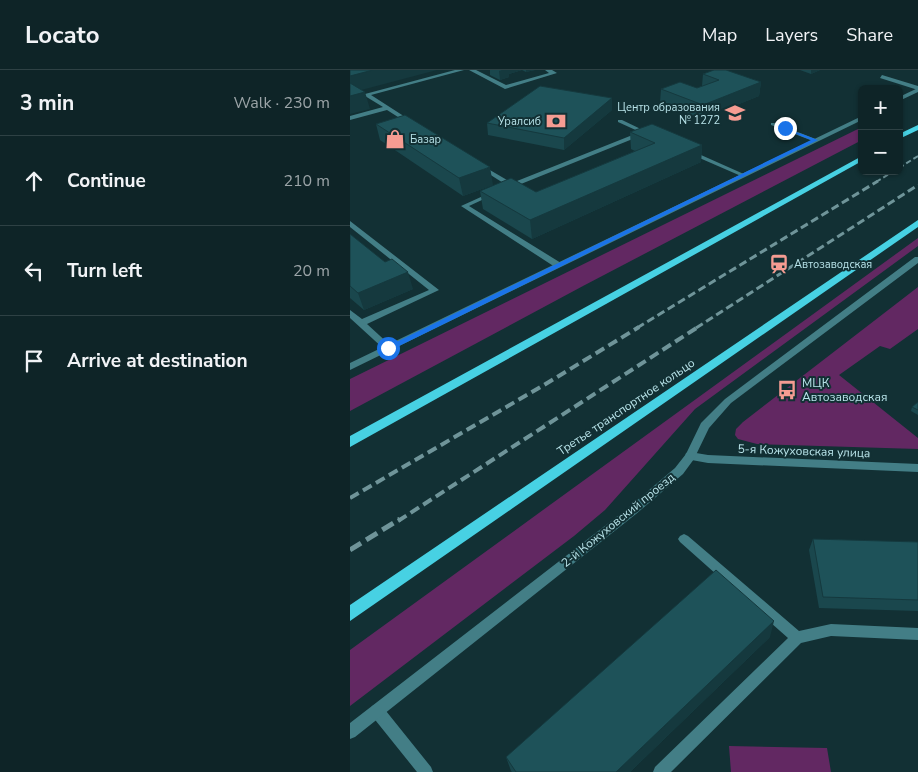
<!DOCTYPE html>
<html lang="en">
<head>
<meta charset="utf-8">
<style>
	body { margin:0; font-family:"Nunito Sans",sans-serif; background:#172c2f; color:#f1f3f6 }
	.controls { position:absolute; right:15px; top:15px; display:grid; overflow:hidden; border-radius:8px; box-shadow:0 1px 4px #0004 }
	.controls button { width:45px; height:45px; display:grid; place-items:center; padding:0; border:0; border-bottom:1px solid #2e4144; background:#0e2427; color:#f1f3f6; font:25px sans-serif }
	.stop { position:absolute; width:15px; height:15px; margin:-11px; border:4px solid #1a73e8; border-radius:50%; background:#fff }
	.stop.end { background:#1a73e8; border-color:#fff; box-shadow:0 1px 5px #0008 }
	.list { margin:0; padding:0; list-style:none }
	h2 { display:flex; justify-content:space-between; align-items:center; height:65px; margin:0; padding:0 20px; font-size:21px }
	h2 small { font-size:16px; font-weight:400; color:#9ba4a7 }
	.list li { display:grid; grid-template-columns:32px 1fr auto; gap:15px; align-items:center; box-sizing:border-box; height:90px; padding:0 20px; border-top:1px solid #2e4144 }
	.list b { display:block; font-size:19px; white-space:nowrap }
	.list em { font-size:16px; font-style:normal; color:#9ba4a7 }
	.icon { flex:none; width:28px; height:28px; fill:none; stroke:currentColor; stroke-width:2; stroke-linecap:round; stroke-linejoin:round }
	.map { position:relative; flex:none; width:568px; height:702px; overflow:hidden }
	header { display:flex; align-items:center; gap:30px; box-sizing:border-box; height:70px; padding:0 25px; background:#0e2427; border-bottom:1px solid #2e4144 }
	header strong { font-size:24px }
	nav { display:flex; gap:28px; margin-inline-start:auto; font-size:18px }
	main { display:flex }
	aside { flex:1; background:#0e2427 }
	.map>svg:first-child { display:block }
</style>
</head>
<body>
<header>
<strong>Locato</strong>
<nav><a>Map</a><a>Layers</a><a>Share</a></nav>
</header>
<main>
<aside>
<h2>3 min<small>Walk · 230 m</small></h2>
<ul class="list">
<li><svg class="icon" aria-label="ahead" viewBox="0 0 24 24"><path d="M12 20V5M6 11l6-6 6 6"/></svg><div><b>Continue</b></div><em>210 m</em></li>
<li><svg class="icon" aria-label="left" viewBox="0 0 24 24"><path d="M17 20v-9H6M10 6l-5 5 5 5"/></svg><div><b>Turn left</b></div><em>20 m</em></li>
<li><svg class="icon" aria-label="arrive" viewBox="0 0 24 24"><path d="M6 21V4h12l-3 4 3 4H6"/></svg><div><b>Arrive at destination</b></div></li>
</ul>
</aside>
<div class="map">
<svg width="568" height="702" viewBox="0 0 568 702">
	<rect width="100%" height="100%" fill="#123034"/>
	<path fill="#622862" d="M512,57V70L233,216L0,341V309Z
		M568,168V176L345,339L255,440L224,466L0,636V580Z
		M568,217V259L540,279L530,276L489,305L568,368V379L407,374L388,369L385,365L386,359L393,352Z
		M379,676L477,678L481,702H381Z"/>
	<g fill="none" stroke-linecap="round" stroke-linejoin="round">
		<path fill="#437e86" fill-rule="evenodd" d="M105,0H114L21,25L63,52V54H59L37,40L0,50V46L33,37L15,26V24Z
			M119,0H126L156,15L199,3L195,0H202L207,3L155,19Z
			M532,5L568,16V20L530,8Z
			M268,50H272L297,62L295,64L161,118L128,97L133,96L162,113L290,62L268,52Z
			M421,53H425L468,70L463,71L421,55Z
			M338,81H342L396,105L391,106L338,83Z
			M142,122L147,123L119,136L211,193V197H205L111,136Z
			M0,151L89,220L17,254L41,276L42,278L41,280H35L0,248V240L12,249L79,220L0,157Z
			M334,464L338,466L449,561L481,554L568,558V570L481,566L451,573L321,702H303L305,697L438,568L330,472L328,469L330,466Z
			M27,634L32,636L81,697L83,702H67L22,646L20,641L22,636Z"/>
		<path fill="#437e86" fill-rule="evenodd" d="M340,382L358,385L568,394V402L358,393L336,389L335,386L336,383Z"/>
		<path fill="#437e86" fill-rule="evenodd" d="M568,18V22L549,31V27Z
			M512,46V50L0,300V293Z
			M565,187H568V193L381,333L359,358L344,389L333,404L286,444L5,667L0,669V653L278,438L325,398L336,384L351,353L375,329Z"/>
		<path fill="#47d1e3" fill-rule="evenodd" d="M568,55V60L549,69V64Z
			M512,86V91L0,377V366Z
			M568,150V157L0,551V535Z"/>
		<path stroke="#6f9499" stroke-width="2" stroke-dasharray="5.5 3" stroke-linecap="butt" d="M549,98L568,86
			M526,112L544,101"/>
		<path stroke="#6f9499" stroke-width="3" stroke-dasharray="8 4" stroke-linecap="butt" d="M287,258L528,111
			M346,258L568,115"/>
		<path stroke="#6f9499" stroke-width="4" stroke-dasharray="10 5" stroke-linecap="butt" d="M0,428L194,315L289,257
			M48,451L348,257"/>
		<path stroke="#6f9499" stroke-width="5" stroke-dasharray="13 6" stroke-linecap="butt" d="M0,480L50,449"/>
	</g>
	<path fill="#1a474d" d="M140,0H185L176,2L172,0L159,4V7L150,10L140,5Z
		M450,0H470L461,4Z
		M353,4L411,12L409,26L352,49L310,33L311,19L347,18L352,16Z
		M262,40L214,80L138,65L137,53Z
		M26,54L143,115L113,126L30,70Z
		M280,62L352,75L351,92L182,169L133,139L130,121L186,122L285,81L281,79Z
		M0,164L63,219L14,240L0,228Z
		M568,332V345L561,341L562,337Z
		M463,469L568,472V541L469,538L459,480Z
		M420,567L280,702H162L161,701L156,687Z"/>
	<path fill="#15393e" d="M23,0H87L0,23V6Z
		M152,0H172L159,4V7L150,10L149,1Z
		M176,0H185L176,2Z
		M461,0H470L461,4Z
		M411,12L409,26L352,49L353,35Z
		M15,22L20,39L0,44V26Z
		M262,28V40L214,80V68Z
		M352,75L351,92L182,169L180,150Z
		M140,97L143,115L113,126L109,108Z
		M58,202L63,219L14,240L8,223Z
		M424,551L420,567L280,702H266Z"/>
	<path fill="#1e5259" stroke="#15393e" d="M0,0H23L0,6Z
		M364,0H376L411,12L353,35L311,19L330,12L347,18L369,10L353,4Z
		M0,13L15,22L0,26Z
		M190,16L262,28L214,68L137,53Z
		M55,45L140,97L109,108L26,54Z
		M302,54L352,75L180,150L130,121L161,108L186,122L305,73L280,62Z
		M0,164L35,192L42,189L58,202L8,223L0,216Z
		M568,332V340L562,337Z
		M463,469L568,472V530L473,527Z
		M366,500L424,551L266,702H166L156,687Z"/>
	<path fill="#1a73e8" d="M433,57L468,70L41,280L34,278L461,70L433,59Z"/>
	<defs>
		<symbol id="school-bare" viewBox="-9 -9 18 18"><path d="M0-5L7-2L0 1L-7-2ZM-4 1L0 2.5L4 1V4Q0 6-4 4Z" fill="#f59c92" stroke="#123034" stroke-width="2.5" paint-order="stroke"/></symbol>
		<symbol id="bank-bare" viewBox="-9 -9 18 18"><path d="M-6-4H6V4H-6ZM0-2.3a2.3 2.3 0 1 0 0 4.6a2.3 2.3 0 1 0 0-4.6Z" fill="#f59c92" stroke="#123034" stroke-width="2.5" paint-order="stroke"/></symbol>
		<symbol id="shop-bare" viewBox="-9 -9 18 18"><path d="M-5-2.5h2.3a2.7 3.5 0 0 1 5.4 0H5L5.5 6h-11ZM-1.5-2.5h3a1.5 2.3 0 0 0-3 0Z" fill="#f59c92" stroke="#123034" stroke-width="2.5" paint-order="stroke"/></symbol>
		<symbol id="station-bare" viewBox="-9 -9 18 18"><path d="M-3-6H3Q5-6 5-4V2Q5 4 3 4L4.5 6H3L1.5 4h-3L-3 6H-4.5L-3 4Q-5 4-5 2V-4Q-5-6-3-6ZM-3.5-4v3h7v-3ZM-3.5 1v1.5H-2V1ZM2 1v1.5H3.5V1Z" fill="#f59c92" stroke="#123034" stroke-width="2.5" paint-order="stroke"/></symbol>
		<symbol id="bus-bare" viewBox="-9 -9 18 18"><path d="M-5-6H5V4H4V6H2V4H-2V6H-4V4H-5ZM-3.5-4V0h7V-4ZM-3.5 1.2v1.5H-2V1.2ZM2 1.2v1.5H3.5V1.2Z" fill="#f59c92" stroke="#123034" stroke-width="2.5" paint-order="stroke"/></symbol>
	</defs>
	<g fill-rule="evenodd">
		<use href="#school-bare" x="371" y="29" width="28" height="28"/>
		<use href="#bank-bare" x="192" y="37" width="28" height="28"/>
		<use href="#shop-bare" x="31" y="55" width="28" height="28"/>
		<use href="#station-bare" x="415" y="180" width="28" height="28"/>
		<use href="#bus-bare" x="423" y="306" width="28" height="28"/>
	</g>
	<g text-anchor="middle" stroke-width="4" stroke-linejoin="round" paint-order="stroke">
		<g font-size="11" fill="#b8e3e9" stroke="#123034" text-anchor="end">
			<text x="370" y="41">Центр образования<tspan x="370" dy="13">№ 1272</tspan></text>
			<text x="191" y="55">Уралсиб</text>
			<text x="60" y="73" text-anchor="start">Базар</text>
			<text x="444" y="198" text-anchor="start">Автозаводская</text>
		</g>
		<g font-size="12" fill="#b8e3e9" stroke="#123034" text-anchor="start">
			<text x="452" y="317">МЦК<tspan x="452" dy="14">Автозаводская</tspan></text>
		</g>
		<g font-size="12" fill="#b8e3e9" stroke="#123034">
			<text transform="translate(276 337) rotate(-34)" y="4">Третье транспортное кольцо</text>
			<text transform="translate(454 381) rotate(2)" y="4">5-я Кожуховская улица</text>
			<text transform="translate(268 450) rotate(-39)" y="4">2-й Кожуховский проезд</text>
		</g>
	</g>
</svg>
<div class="controls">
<button>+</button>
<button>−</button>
</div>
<div class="stop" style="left:38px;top:278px"></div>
<div class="stop end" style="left:435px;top:58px"></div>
</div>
</main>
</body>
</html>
